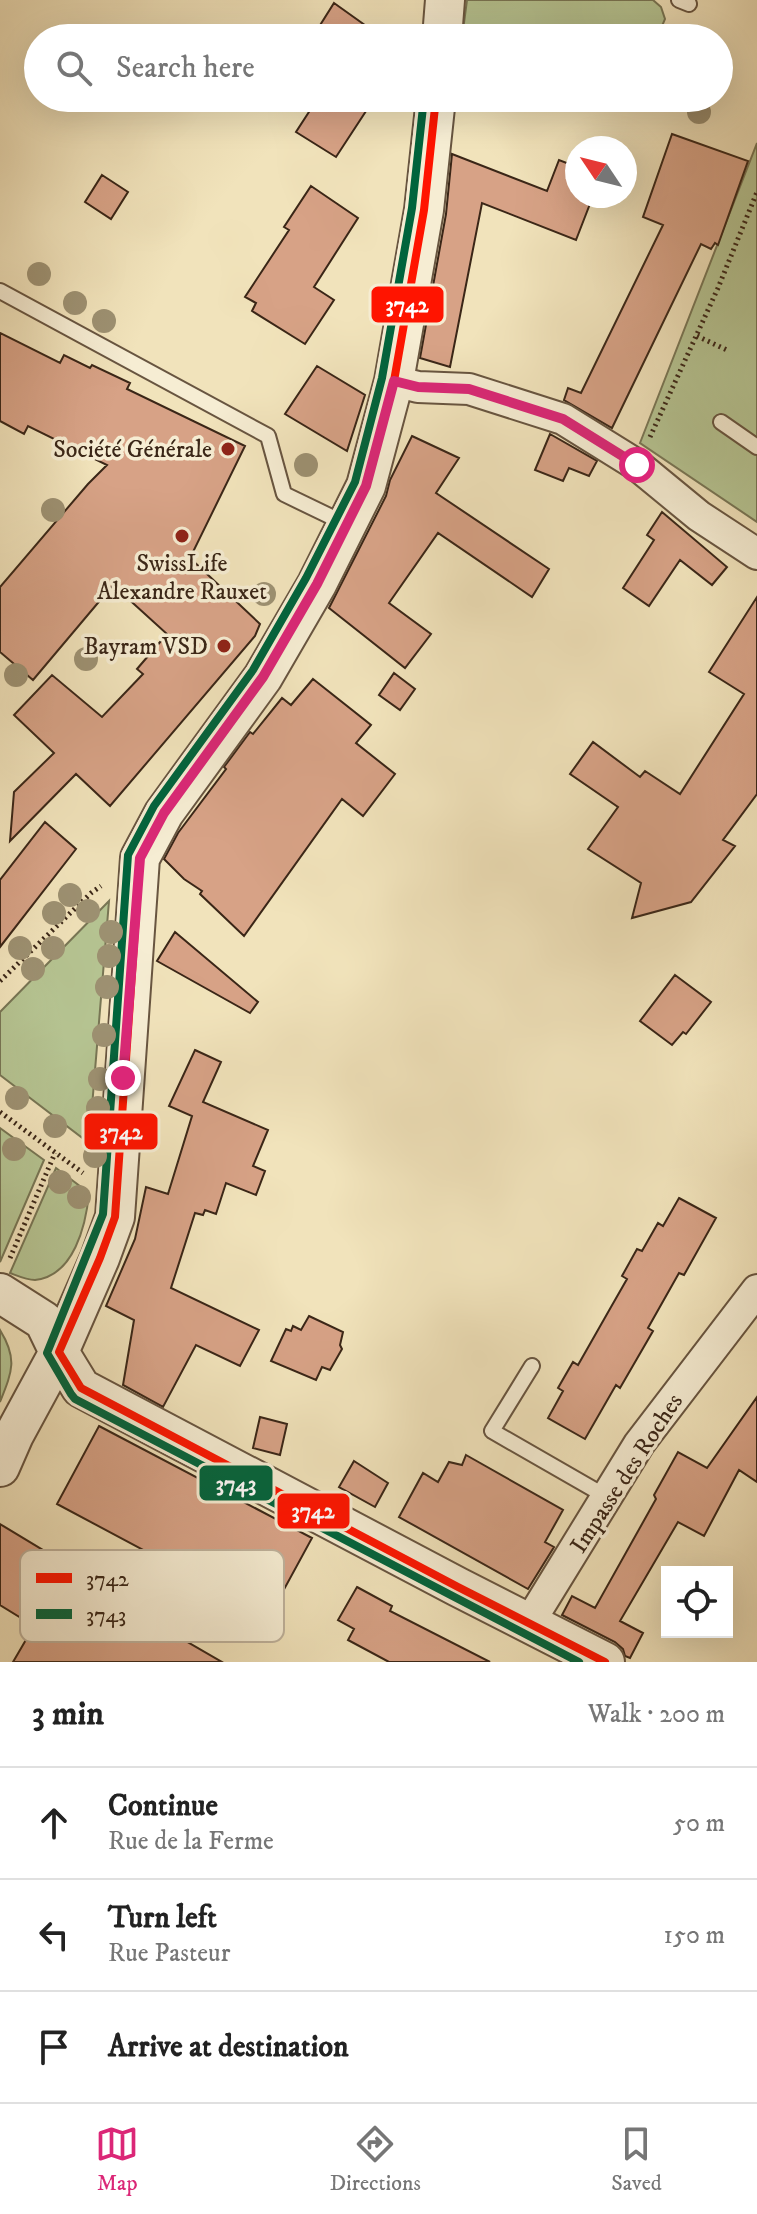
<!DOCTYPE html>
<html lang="en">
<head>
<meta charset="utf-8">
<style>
	body { margin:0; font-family:"IM FELL DW Pica",serif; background:#f6f6f6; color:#222 }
	.controls { position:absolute; right:24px; bottom:24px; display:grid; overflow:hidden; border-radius:0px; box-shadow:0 8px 32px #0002 }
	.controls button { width:72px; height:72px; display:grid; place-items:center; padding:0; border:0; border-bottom:2px solid #e0e0e0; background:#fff; color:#222; font:40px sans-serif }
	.compass { position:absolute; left:565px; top:136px; width:72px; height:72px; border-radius:50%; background:#fff; box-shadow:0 8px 32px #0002; rotate:305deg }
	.stop { position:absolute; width:24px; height:24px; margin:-18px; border:6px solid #db2777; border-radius:50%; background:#fff }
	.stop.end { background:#db2777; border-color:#fff; box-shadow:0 2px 8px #0008 }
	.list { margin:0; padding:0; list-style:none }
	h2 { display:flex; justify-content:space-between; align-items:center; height:104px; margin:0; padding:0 32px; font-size:34px }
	h2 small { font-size:26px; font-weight:400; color:#767676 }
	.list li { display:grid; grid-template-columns:52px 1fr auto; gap:24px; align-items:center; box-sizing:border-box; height:112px; padding:0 32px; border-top:2px solid #e0e0e0 }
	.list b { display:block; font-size:30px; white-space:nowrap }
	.list p { margin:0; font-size:26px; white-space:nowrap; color:#767676 }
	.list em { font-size:26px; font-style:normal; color:#767676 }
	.icon { flex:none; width:44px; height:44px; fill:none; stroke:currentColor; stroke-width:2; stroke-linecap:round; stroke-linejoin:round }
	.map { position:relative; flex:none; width:757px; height:1662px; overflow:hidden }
	.search { position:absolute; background:#fff; box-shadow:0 8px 32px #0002; left:24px; right:24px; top:24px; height:88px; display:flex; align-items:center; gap:20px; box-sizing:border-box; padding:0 28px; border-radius:44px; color:#767676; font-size:30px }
	.sheet { height:440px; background:#fff }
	nav { display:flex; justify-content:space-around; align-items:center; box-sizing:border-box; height:112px; border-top:2px solid #e0e0e0; background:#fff; font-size:22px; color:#767676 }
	nav a { display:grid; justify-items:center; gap:4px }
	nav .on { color:#db2777 }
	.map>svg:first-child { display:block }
</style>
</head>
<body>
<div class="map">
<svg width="757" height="1662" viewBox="0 0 757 1662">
	<rect width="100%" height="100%" fill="#f1e3bb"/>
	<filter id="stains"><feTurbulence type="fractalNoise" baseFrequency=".0025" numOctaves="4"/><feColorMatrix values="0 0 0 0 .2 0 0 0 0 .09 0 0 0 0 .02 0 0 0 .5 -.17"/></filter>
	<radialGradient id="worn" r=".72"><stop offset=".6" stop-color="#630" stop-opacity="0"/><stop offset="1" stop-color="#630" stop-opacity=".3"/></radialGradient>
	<path fill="#b6c593" stroke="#787655" stroke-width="2" d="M467,0H653L661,7L665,19L657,38H462Z
		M757,143V522L640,443Z
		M109,901L89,1143L0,1075V1012Z
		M0,1128L44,1160L0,1262Z
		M56,1168L89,1193C86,1225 74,1276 35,1280C27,1280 18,1276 10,1273Z
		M0,1330C18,1359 12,1372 0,1402Z"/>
	<path fill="#d7a286" stroke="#3a2617" stroke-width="2" d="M334,3L383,38H312Z
		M318,98H352L368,108L336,157L296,132Z
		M672,134L748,161L718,245L715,243L711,249L701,244L612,428L564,400L568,388L581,393L663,225L643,217Z
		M452,154L547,191L559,160L577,167V196H593L576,240L482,203L450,367L420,358L446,214Z
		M102,175L128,192L111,219L85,202Z
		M311,186L358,218L314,287L334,300L305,344L252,311L256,303L245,297L289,230L284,227Z
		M0,333L60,363L64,355L90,368L92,365L130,383L127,389L245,446L190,558L260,624L255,636L110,806L76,774L10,841L14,792L54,753L14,715L52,675L102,717L143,674L137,669L167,634L113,585L33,680L0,652V587L88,484L107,465L28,426L24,434L0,421Z
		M317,366L365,395L347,451L285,414Z
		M550,434L597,461L589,476L569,468L563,481L535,470Z
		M412,436L459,458L436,493L549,569L532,597L438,533L389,603L431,634L405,668L329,608L386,496L390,480Z
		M662,512L727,567L712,585L680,560L649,606L623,588L654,540L647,535Z
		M757,597V794L723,840L735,846L691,902L632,918L641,883L588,849L618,807L570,774L593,742L640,777L645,771L680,794L744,694L709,672Z
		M394,673L415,689L400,710L379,695Z
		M313,679L371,725L356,743L395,774L363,816L342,799L244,936L200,894L202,891L184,879L164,859L178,833L226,769L224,767L250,732L253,734L282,698L291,705Z
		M45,822L76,849L0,947V880Z
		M175,932L258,1002L250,1013L157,961Z
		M675,975L711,1002L686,1034L683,1032L672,1045L640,1021Z
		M195,1050L221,1062L203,1102L268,1130L253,1166L265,1171L256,1195L226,1183L216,1214L205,1210L203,1215L195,1213L171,1288L259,1330L240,1366L196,1345L163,1407L123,1385L134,1320L106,1306L135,1239L146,1187L168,1194L192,1116L169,1106Z
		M679,1198L716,1218L684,1275L679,1273L648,1328L653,1331L620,1388L616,1385L585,1439L548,1418L563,1391L558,1388L573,1362L578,1365L611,1307L627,1279L622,1276L637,1249L642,1251L658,1223L663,1226Z
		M309,1316L343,1332L340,1345L342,1349L330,1370L322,1367L316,1380L271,1361L286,1329L291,1331L293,1326L301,1330Z
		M757,1397V1482L739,1470L704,1536L678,1522L620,1621L643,1633L630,1658L625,1656L623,1649L615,1642L562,1615L572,1596L595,1608L656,1499L654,1495L678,1452L707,1468Z
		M260,1417L287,1424L280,1455L253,1448Z
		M99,1426L312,1538L269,1617L57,1504Z
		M466,1455L563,1510L545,1542L554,1547L528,1589L399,1517L423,1473L438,1482L449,1462L462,1465Z
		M354,1461L388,1483L375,1507L339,1487Z
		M0,1524L162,1622L160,1626L222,1662H13L34,1626L0,1605Z
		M357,1587L392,1606L390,1611L490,1662H389L348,1640L354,1629L338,1620Z"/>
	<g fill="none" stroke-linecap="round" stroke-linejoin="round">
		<defs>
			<path id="service" d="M679,0L689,4
				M0,291L268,436L284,494L346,524
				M721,422L757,447
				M532,1366L492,1431L607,1497"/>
			<path id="minor" d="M394,381L418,387L469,389L563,419L637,465L699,516L757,554
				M529,1623L639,1444L757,1290"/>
			<path id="tertiary" d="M442,38L445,0
				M0,1293L44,1321L59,1352L81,1388L458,1587L605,1662
				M0,1467L14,1435L59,1352L100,1258L115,1217L140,858L164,813L263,677L317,584L366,486L394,381L424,210L436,98"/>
		</defs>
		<use href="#service" stroke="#685540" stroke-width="18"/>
		<use href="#minor" stroke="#685540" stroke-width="34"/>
		<use href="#tertiary" stroke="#685540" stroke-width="42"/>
		<path stroke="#3a2617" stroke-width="5" stroke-dasharray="2 4" stroke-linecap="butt" d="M697,336L729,351
			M650,437L718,288L757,192
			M0,981L91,893L101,886
			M0,1112L83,1173
			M10,1258L55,1153"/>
		<use href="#service" stroke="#f6edd3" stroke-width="14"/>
		<use href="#minor" stroke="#f6edd3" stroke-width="30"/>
		<use href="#tertiary" stroke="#f6edd3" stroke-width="38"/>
		<defs>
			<path id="bus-1" d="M436,98L424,210L394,381L366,486L317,584L263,677L164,813L140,858L115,1217L100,1258L59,1352L81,1388L458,1587L605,1662"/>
			<path id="bus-2" d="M424,98L412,208L382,378L355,482L306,578L253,670L154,806L128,855L103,1214L47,1353L71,1394L75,1399L579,1662"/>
		</defs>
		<use href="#bus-1" stroke="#f6edd3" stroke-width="14"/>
		<use href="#bus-2" stroke="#f6edd3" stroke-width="14"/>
		<use href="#bus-1" stroke="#ff1400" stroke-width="8"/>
		<use href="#bus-2" stroke="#00643c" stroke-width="8"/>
	</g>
	<g fill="#9d9172">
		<circle cx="699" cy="112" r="12"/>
		<circle cx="39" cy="274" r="12"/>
		<circle cx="75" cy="303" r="12"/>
		<circle cx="104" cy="321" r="12"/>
		<circle cx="306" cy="465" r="12"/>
		<circle cx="53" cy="510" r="12"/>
		<circle cx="264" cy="594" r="12"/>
		<circle cx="86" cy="659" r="12"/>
		<circle cx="16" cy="675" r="12"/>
		<circle cx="70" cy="895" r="12"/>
		<circle cx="88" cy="911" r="12"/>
		<circle cx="54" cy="913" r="12"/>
		<circle cx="111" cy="932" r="12"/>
		<circle cx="20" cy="948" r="12"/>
		<circle cx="53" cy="948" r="12"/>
		<circle cx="109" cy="956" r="12"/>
		<circle cx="33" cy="969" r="12"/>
		<circle cx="107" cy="987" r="12"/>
		<circle cx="104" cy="1035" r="12"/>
		<circle cx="100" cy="1079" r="12"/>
		<circle cx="17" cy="1098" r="12"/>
		<circle cx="98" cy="1108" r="12"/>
		<circle cx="55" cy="1126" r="12"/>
		<circle cx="14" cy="1149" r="12"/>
		<circle cx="95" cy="1156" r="12"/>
		<circle cx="60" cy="1182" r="12"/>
		<circle cx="79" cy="1197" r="12"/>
	</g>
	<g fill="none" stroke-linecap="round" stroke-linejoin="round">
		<path stroke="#db2777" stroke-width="10" d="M123,1078L140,858L164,813L263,677L317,584L366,486L394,381L418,387L469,389L563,419L637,465"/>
	</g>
	<g fill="#8f2418" stroke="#f6edd3" stroke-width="3">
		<circle cx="228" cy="449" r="8"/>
		<circle cx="182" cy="536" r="8"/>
		<circle cx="224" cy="646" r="8"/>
	</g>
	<g text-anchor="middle" stroke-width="7" stroke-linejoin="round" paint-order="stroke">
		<g font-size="24" fill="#3a2617" stroke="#f6edd3" text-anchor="end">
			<text x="212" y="457">Société Générale</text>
			<text x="182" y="571" text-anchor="middle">SwissLife<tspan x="182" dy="28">Alexandre Rauxet</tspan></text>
			<text x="208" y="654">Bayram VSD</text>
		</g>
		<g font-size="24" fill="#3a2617" stroke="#f6edd3">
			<text transform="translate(626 1473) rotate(-57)" y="8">Impasse des Roches</text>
		</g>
	</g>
	<rect x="20" y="1550" width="264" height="92" rx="12" fill="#f6edd3" stroke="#beb19b" stroke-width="2"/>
	<rect x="36" y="1573" width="36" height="10" fill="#ff1400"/>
	<rect x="36" y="1609" width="36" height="10" fill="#00643c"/>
	<g font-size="22" fill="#3a2617">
		<text x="86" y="1586">3742</text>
		<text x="86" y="1622">3743</text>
	</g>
	<g stroke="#f6edd3" stroke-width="3">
		<rect x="370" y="285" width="75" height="39" rx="8" fill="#ff1400"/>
		<rect x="83" y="1112" width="76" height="39" rx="8" fill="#ff1400"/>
		<rect x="198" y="1464" width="76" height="38" rx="8" fill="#00643c"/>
		<rect x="276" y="1492" width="75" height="38" rx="8" fill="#ff1400"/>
	</g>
	<g font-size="22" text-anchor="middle" font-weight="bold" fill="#fff">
		<text x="407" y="312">3742</text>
		<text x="121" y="1139">3742</text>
		<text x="236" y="1491">3743</text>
		<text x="313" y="1518">3742</text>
	</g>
	<rect width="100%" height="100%" filter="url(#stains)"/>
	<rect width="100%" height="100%" fill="url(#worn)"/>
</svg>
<div class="controls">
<button><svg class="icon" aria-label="locate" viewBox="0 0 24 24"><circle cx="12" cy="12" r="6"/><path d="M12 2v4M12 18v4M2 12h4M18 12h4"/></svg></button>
</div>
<svg class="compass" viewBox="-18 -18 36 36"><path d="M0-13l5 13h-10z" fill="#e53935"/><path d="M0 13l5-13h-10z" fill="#767676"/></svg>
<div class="stop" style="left:637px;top:465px"></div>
<div class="stop end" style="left:123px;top:1078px"></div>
<div class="search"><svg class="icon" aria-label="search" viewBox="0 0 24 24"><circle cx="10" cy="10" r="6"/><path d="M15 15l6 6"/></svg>Search here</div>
</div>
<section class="sheet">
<h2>3 min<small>Walk · 200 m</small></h2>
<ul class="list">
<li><svg class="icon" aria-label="ahead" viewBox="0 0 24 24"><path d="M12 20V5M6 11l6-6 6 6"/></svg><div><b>Continue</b><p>Rue de la Ferme</p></div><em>50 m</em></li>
<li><svg class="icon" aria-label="left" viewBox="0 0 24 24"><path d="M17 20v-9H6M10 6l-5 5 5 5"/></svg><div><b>Turn left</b><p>Rue Pasteur</p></div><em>150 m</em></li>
<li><svg class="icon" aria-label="arrive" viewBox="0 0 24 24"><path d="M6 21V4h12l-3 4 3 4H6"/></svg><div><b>Arrive at destination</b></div></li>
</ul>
</section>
<nav>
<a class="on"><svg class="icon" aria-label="map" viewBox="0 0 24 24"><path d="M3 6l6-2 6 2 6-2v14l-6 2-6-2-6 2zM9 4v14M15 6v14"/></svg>Map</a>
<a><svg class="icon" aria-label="directions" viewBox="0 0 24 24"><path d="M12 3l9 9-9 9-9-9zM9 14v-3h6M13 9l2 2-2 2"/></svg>Directions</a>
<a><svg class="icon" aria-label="saved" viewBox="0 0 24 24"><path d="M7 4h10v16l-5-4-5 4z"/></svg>Saved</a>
</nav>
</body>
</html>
